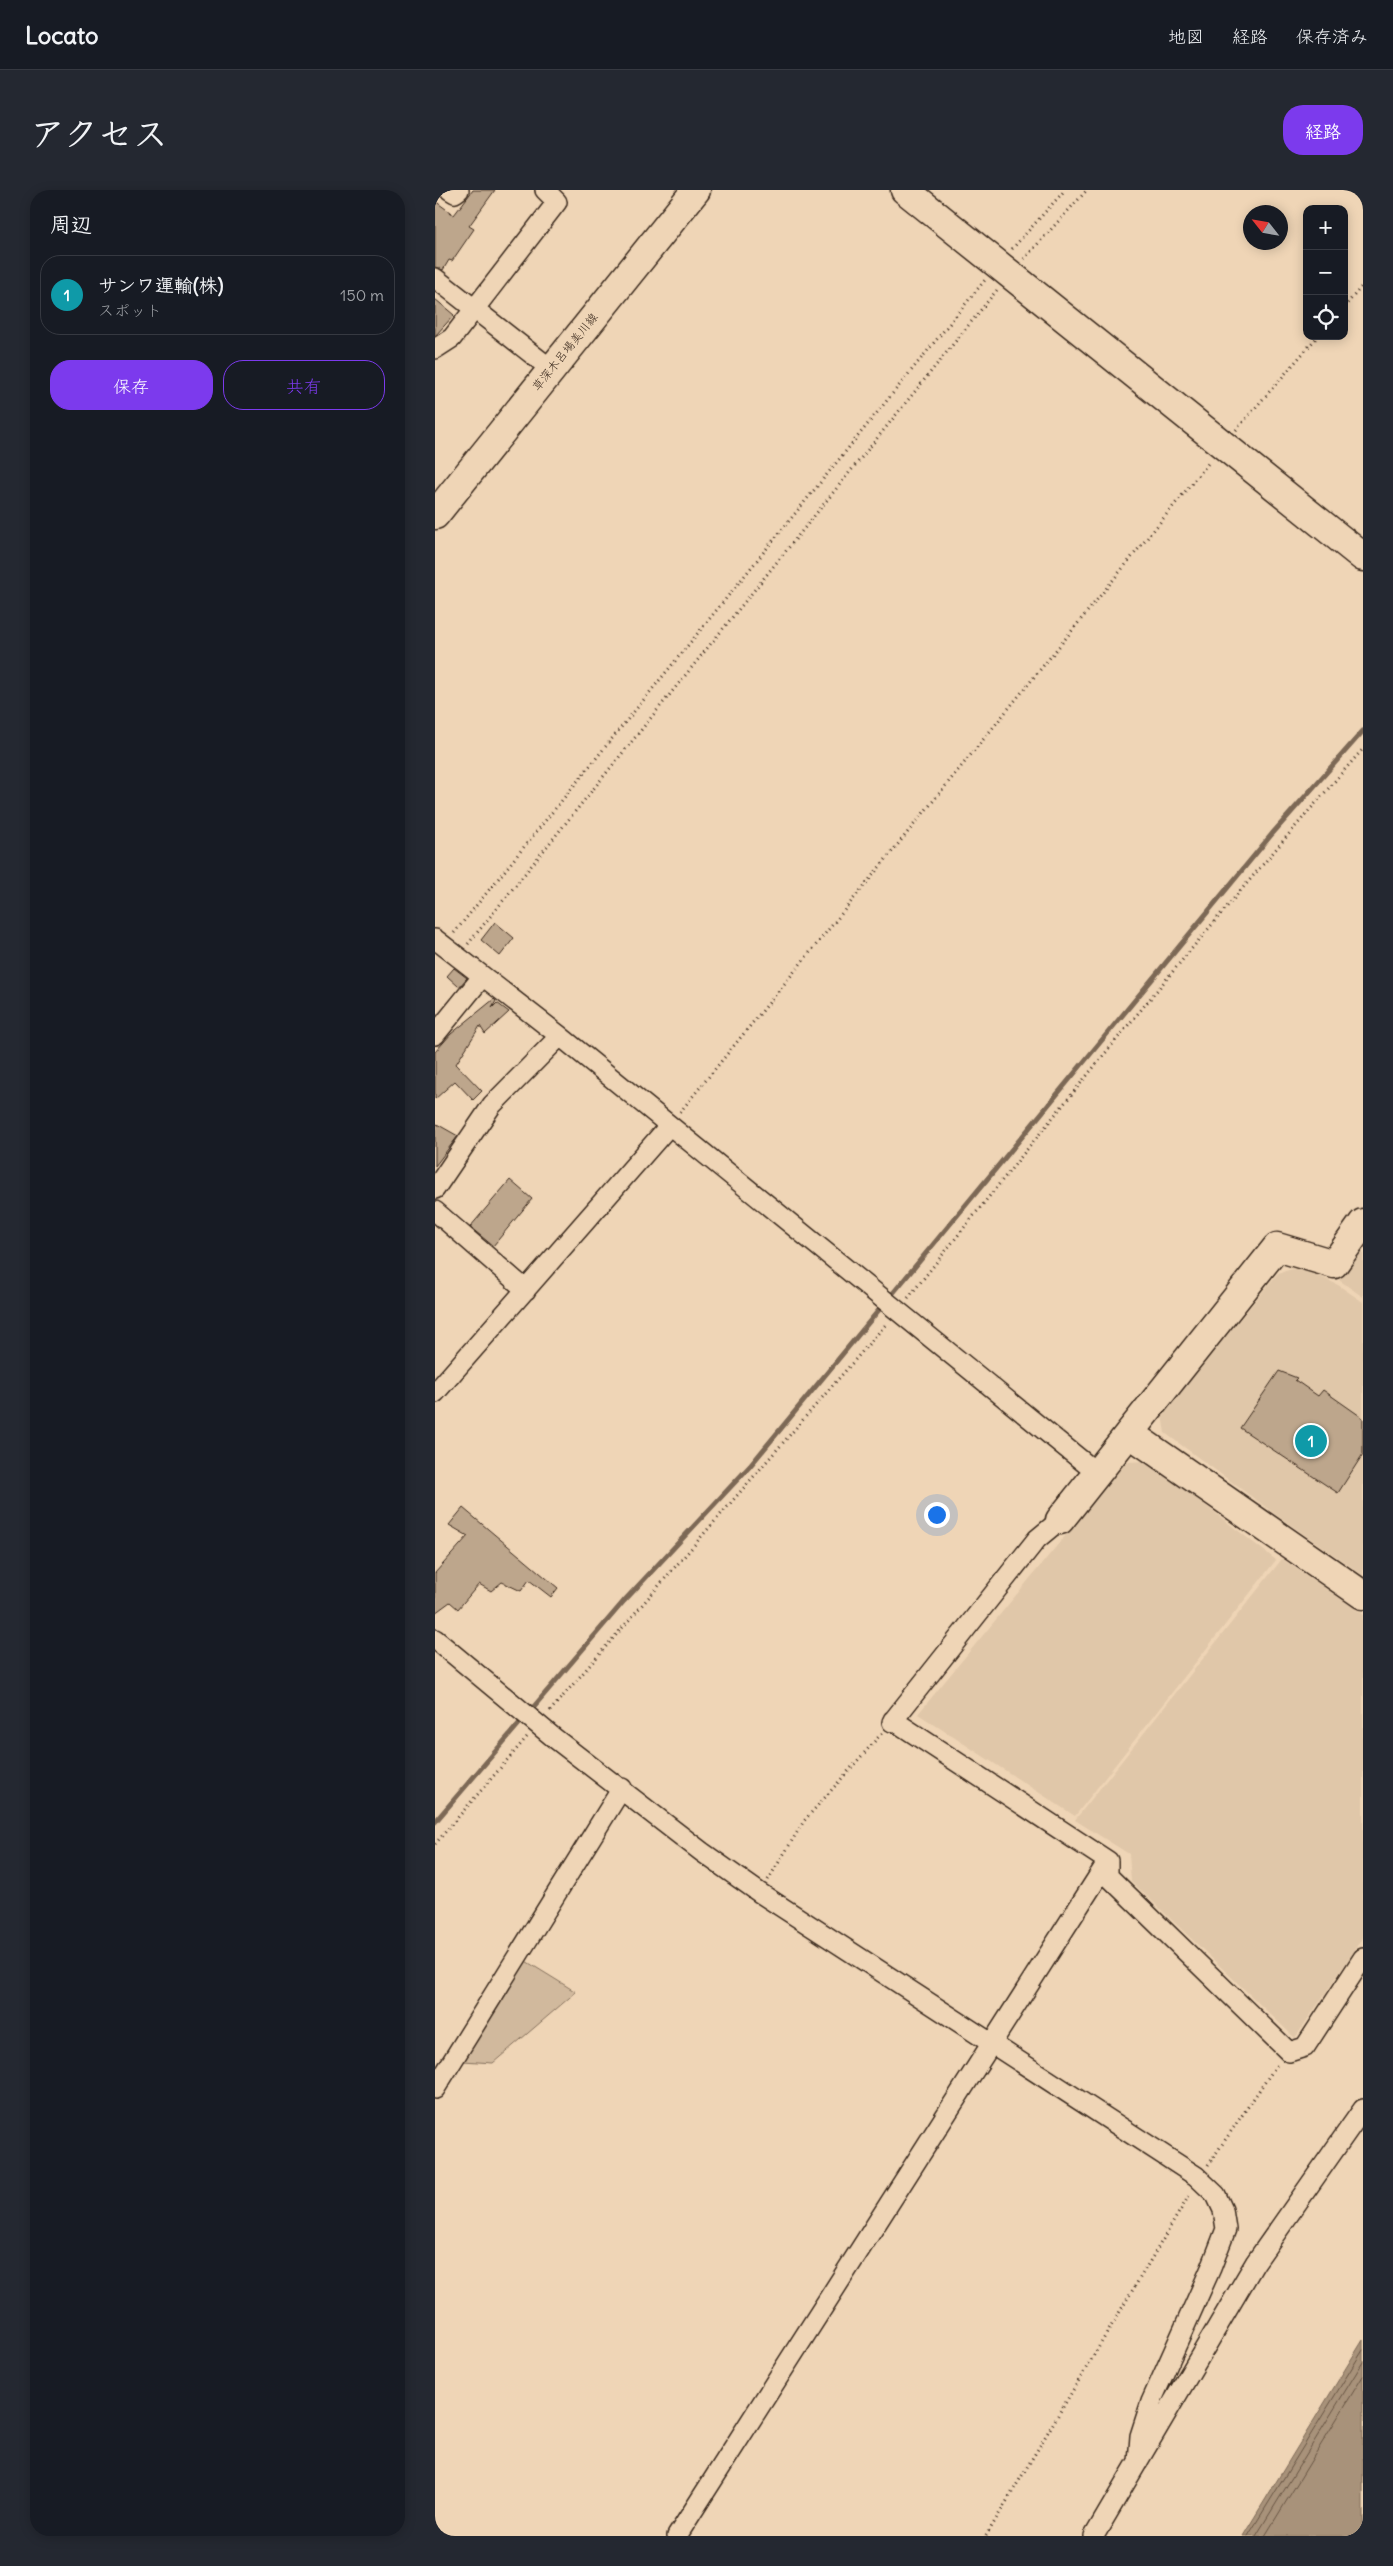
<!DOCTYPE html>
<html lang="ja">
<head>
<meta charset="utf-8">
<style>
	body { margin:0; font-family:Delius,"Klee One",sans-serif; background:#242831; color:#f1f3f6 }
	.controls { position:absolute; right:15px; top:15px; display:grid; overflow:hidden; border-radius:10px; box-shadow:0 2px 12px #0003 }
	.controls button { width:45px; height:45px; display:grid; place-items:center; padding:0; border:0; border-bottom:1px solid #363941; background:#171b24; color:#f1f3f6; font:25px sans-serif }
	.compass { position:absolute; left:808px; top:15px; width:45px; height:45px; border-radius:50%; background:#171b24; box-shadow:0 2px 12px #0003; rotate:301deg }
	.you { position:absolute; left:501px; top:1324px; width:18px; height:18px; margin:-12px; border:4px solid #fff; border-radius:50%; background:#1a73e8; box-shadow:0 0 0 8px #1a73e833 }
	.badge { display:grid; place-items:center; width:32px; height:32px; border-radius:50%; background:#7c3aed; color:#fff; font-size:16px; font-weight:700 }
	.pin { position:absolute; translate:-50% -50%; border:2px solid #fff; box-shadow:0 1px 5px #0006 }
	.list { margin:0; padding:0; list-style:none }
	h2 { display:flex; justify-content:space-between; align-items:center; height:65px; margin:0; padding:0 20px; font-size:21px }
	h2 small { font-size:16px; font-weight:400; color:#9ea1a6 }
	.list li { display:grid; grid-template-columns:32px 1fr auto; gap:15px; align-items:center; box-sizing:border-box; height:80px; margin:0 10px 10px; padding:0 10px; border:1px solid #363941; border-radius:20px }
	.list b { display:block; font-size:19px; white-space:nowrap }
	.list p { margin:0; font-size:16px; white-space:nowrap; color:#9ea1a6 }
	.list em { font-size:16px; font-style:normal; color:#9ea1a6 }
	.actions { display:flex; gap:10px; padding:15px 20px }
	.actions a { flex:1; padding:11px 0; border:1px solid #7c3aed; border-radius:20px; text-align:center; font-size:18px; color:#7c3aed }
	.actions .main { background:#7c3aed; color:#fff }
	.icon { flex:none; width:28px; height:28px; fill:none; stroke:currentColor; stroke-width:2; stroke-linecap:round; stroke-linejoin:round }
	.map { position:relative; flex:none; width:928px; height:2346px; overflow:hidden; border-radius:20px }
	header { display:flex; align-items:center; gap:30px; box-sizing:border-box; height:70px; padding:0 25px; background:#171b24; border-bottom:1px solid #363941 }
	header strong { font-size:24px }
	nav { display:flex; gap:28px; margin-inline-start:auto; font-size:18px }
	.intro { display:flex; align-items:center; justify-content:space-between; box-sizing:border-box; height:120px; padding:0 30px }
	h1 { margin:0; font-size:35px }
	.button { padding:12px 22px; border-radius:20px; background:#7c3aed; color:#fff; font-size:18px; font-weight:700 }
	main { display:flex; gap:30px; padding:0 30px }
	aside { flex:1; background:#171b24; border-radius:20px; box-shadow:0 2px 12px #0003 }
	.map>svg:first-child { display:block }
</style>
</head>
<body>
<header>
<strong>Locato</strong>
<nav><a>地図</a><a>経路</a><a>保存済み</a></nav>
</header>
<div class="intro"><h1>アクセス</h1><a class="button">経路</a></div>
<main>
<aside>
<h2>周辺<small></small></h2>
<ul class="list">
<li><span class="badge" style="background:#0f9aa8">1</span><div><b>サンワ運輸(株)</b><p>スポット</p></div><em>150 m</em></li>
</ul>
<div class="actions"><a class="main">保存</a><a>共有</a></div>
</aside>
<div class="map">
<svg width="928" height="2346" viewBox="0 0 928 2346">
	<rect width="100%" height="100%" fill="#efd5b6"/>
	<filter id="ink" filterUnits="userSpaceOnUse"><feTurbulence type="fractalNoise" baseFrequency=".02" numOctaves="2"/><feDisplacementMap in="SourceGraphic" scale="10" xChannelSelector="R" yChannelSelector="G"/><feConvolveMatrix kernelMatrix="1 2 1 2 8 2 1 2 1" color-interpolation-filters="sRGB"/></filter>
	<g filter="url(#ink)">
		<path fill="#e0c7a9" d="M928,1056V1107L904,1090Z
			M865,1077L903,1095L928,1112V1385L844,1327L730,1243L727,1225L843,1083Z
			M713,1271L841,1370L640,1626L483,1524L691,1272Z
			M847,1369L928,1424V1748L860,1848L696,1691L694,1664L640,1630Z"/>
		<path fill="#d1b99d" stroke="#86725e" d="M89,1770L141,1802L58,1873L28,1871Z"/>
		<path fill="#a8927a" stroke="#7c6855" d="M928,2150V2346H808Z"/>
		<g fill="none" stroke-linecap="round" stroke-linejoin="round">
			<path stroke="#675443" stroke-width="1" d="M813,2346L928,2160
				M821,2346L928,2172
				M830,2346L928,2186"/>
			<path stroke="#7c6855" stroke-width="5" d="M454,1108L837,644L928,541
				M95,1521L189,1411L315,1276L448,1115
				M0,1632L89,1528"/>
		</g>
		<path fill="#bda68c" stroke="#3b2a1e" d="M38,0H60L34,36L39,39L17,71L14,70L8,80L0,77V11L19,25Z
			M0,109L19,125L0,146Z
			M60,732L79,748L65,766L46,750Z
			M19,778L32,788L24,797L12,786Z
			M59,809L61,811L57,818L62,813L74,822L50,844L45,836L21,874L47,901L38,910L20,891L0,909V862L16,844Z
			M0,933L23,946L0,976Z
			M75,990L97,1009L58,1056L35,1037Z
			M844,1181L862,1188L860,1190L883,1206L888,1200L928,1228V1264L903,1303L805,1238Z
			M28,1318L123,1398L116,1407L94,1390L86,1401L67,1392L56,1401L44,1394L23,1419L15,1412L0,1423V1383L33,1346L14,1335Z"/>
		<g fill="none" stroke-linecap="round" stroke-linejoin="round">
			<defs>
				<path id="street" d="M15,0L20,3L24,0
					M0,88L116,179
					M0,159L17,148L122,12L110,0
					M0,749L125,846L662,1283
					M0,845L47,787
					M0,999L57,915L125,846
					M0,1021L91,1100
					M0,1203L234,936
					M0,1449L118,1547L267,1662L325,1703L761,1986L781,2005L788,2020L791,2039L776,2078L716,2212L705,2246L703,2272
					M458,1530L673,1671V1686L854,1862L870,1857L928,1768
					M457,1532L602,1349L625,1330
					M0,1899L187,1598
					M242,2346L673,1671
					M659,2346L820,2073L928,1919"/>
				<path id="secondary" d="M470,0L928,367
					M0,325L261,0
					M694,1243L928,1405
					M625,1330L842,1057L899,1074L928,1033"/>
			</defs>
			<use href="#street" stroke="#3b2a1e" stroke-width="22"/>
			<use href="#secondary" stroke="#3b2a1e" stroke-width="31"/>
			<path stroke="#3b2a1e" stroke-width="3" stroke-dasharray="1 4" stroke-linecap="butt" d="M577,59L630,0
				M589,69L652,0
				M909,117L928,95
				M801,240L883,146
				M19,743L550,90
				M33,754L562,100
				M245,922L775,271
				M473,1108C621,922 771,737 928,559
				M115,1521L452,1133
				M0,1654L92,1547
				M333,1690L369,1631L447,1543
				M773,1975L843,1873
				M551,2346L755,2004"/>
			<use href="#street" stroke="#efd5b6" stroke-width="19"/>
			<use href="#secondary" stroke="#efd5b6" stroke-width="28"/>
		</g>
	</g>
	<g text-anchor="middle" stroke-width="4.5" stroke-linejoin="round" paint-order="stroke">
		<g font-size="12" fill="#3b2a1e" stroke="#efd5b6">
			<text transform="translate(130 162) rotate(-51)" y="4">草深木呂場美川線</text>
		</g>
	</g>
</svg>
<div class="controls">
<button>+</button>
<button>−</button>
<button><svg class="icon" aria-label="locate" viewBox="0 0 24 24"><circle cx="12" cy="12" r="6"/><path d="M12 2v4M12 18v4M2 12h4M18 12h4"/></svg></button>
</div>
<svg class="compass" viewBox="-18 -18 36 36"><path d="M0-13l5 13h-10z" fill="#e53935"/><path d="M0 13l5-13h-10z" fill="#9ea1a6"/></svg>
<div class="you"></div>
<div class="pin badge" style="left:876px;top:1251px;background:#0f9aa8">1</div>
</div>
</main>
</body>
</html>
